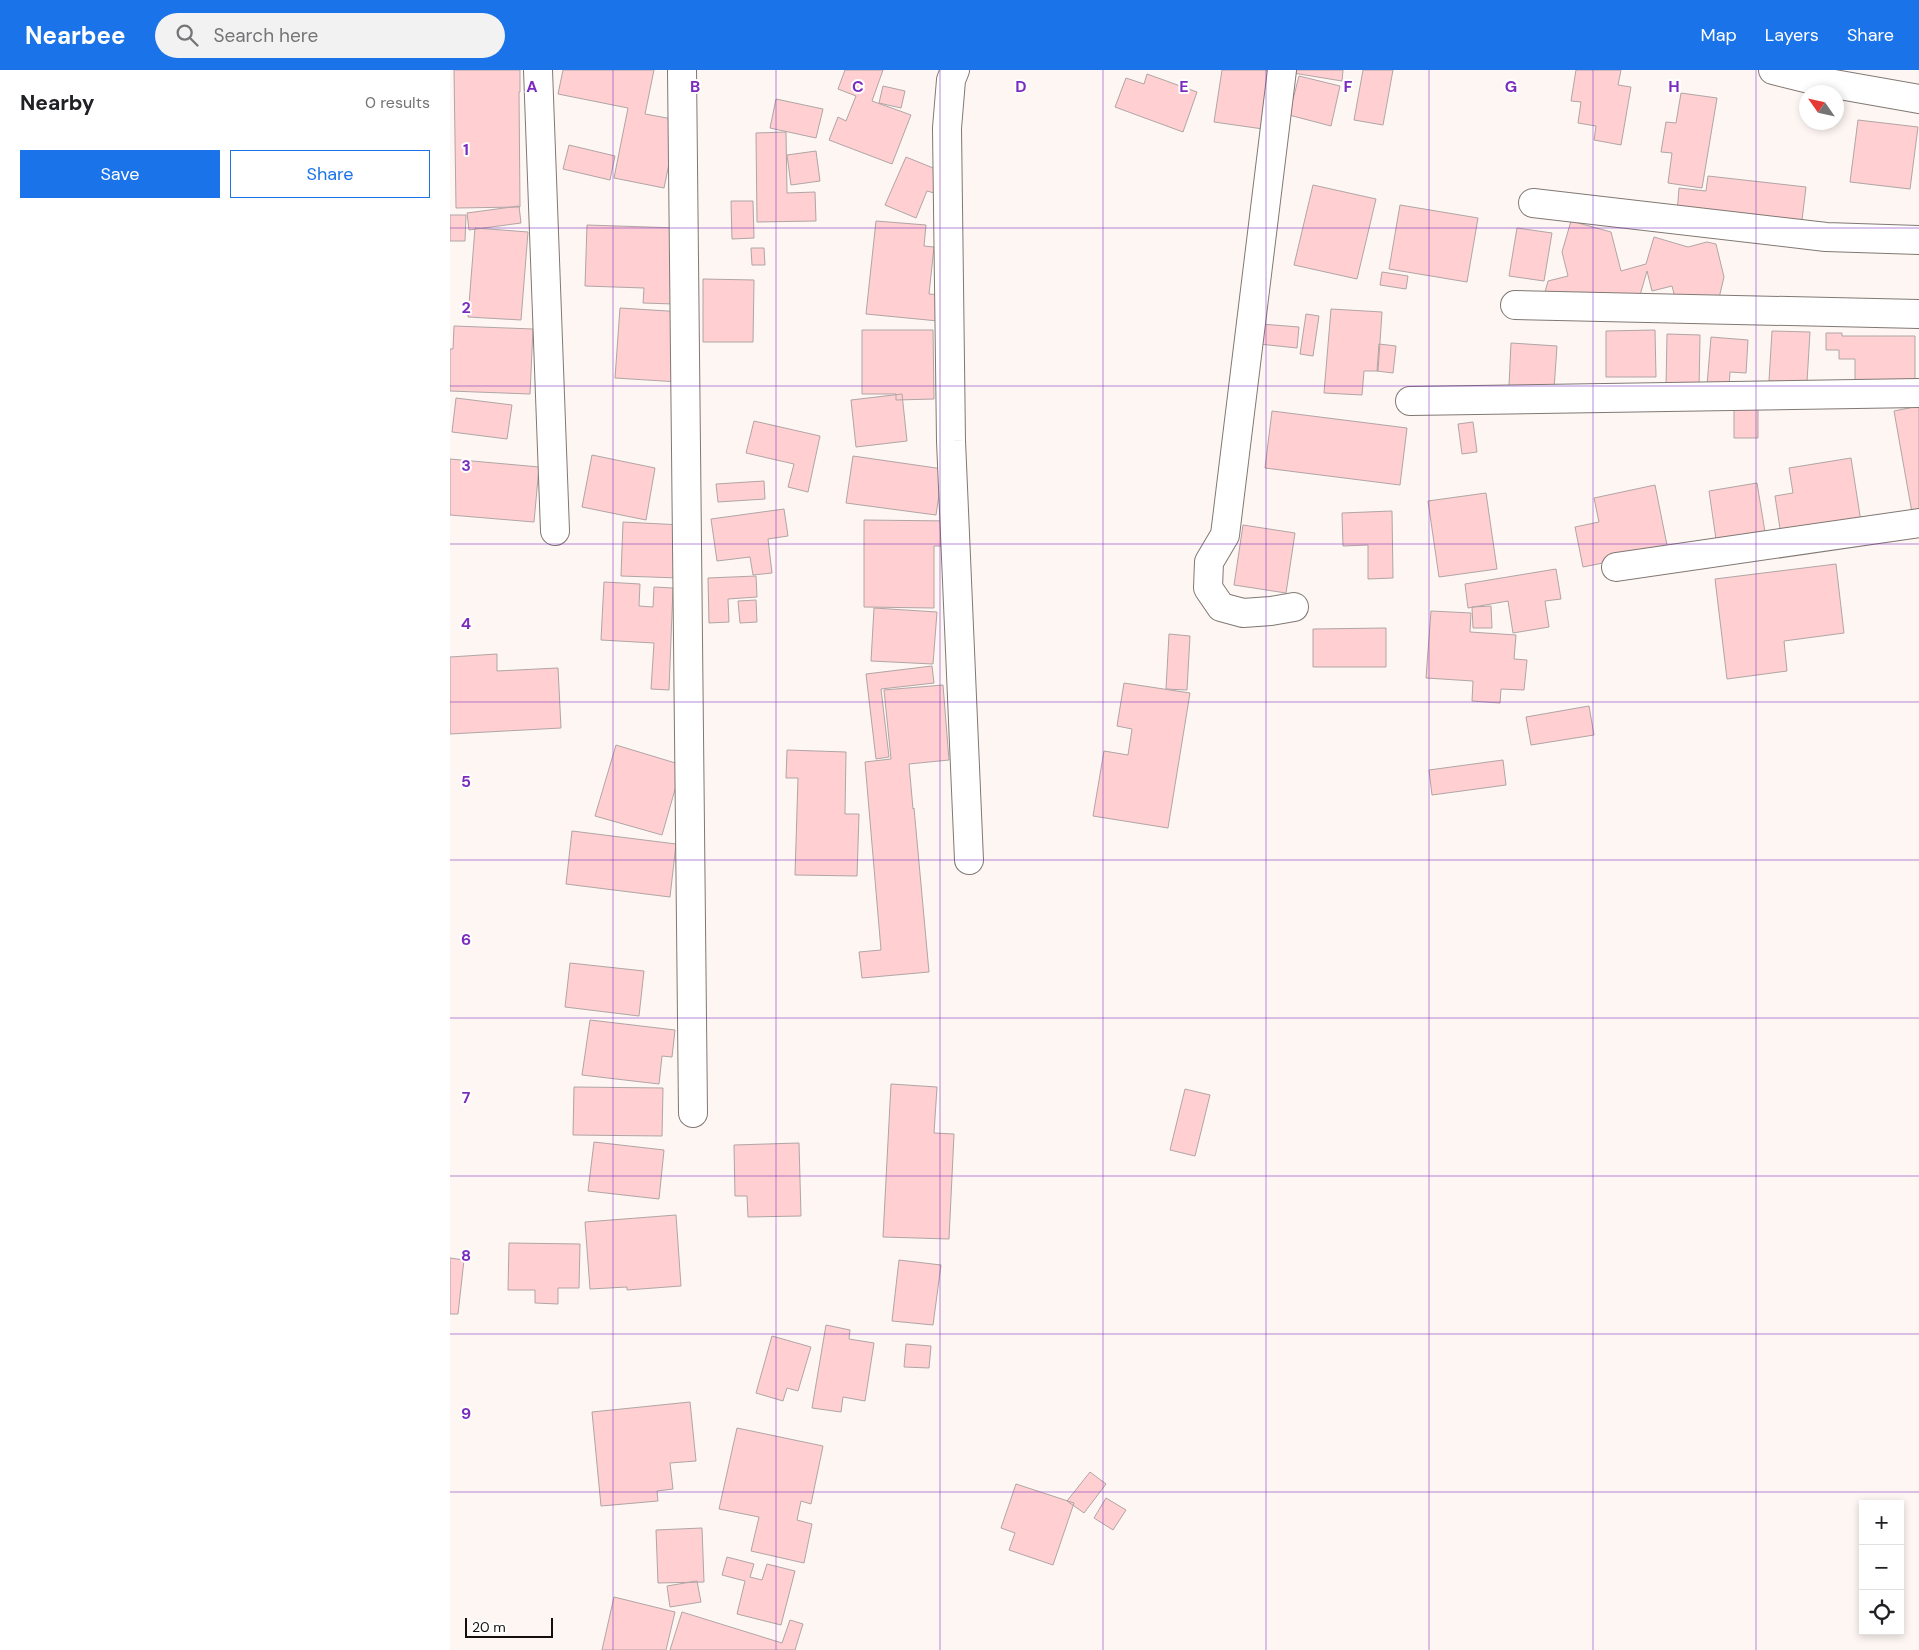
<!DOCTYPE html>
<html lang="en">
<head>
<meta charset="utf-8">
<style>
	body { margin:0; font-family:"DM Sans",sans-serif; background:#f2f2f2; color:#202124 }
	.controls { position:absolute; right:15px; bottom:15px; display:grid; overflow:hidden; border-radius:0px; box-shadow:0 2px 8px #0003 }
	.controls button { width:45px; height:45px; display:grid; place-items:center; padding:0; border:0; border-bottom:1px solid #e0e0e0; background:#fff; color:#202124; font:25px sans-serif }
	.compass { position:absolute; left:1349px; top:15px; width:45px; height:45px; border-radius:50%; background:#fff; box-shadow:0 2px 8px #0003; rotate:304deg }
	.scale { position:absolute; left:15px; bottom:12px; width:88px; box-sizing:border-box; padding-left:5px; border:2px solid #120f0e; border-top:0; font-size:14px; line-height:18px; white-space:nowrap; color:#120f0e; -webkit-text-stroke:4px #fff; paint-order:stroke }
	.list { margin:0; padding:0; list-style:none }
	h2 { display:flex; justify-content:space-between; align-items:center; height:65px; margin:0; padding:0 20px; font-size:21px }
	h2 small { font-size:16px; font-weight:400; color:#757577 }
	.actions { display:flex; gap:10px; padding:15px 20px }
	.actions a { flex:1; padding:11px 0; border:1px solid #1a73e8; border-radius:0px; text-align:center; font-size:18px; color:#1a73e8 }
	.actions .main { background:#1a73e8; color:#fff }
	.icon { flex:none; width:28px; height:28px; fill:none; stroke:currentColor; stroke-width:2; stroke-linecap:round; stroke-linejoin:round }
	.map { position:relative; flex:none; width:1469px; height:1580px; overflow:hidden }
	header { display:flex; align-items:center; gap:30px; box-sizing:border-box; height:70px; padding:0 25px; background:#1a73e8; color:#fff }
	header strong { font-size:24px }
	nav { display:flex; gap:28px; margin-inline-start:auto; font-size:18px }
	.search { width:350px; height:45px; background:#f2f2f2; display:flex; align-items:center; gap:12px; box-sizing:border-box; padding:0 18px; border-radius:28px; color:#757577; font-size:19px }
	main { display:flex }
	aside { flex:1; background:#fff }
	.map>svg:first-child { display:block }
</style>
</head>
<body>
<header>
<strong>Nearbee</strong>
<div class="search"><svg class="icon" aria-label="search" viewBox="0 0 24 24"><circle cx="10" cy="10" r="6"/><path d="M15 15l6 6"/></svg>Search here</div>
<nav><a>Map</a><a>Layers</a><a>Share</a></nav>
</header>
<main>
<aside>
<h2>Nearby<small>0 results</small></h2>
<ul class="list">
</ul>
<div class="actions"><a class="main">Save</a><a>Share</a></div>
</aside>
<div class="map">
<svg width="1469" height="1580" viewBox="0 0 1469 1580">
	<rect width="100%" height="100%" fill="#fef6f2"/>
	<path fill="#ffcfd1" stroke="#b0a5a6" d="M4,0H70V22H69L70,137L6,138Z
		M113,0H204L195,44L228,50L214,118L164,108L178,38L108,24Z
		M395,0H433L422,31L461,45L442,94L379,70L388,47L396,51L406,26L388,19Z
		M772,0H823L813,59L764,52Z
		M843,0H893L892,11L843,3Z
		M913,0H943L933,55L904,50Z
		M1126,0H1171L1168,15L1181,17L1171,75L1144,70L1146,56L1128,53L1131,32L1121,31Z
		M697,4L747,22L733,62L665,37L676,8L694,14Z
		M849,6L890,16L881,56L839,45Z
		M433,16L455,21L451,38L429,33Z
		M1231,23L1267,28L1252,118L1218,113L1222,83L1211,82L1216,52L1226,53Z
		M326,29L373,39L366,68L320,58Z
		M1408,50L1468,57L1460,119L1400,112Z
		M336,62L337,123L365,122L366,151L307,152L306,63Z
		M119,75L165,86L160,110L113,99Z
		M366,81L370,111L341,115L337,85Z
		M456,87L493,102L484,123L477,121L466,148L435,135Z
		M1258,106L1356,117L1351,158L1227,144L1229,118L1256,121Z
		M863,115L926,129L907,209L844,195Z
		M281,131H303L304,168L282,169Z
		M950,135L1028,148L1017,212L939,199Z
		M69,136L71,153L19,160L17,143Z
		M0,145H16L15,171H0Z
		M426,151L476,155L474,176L484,177L479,224L491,225L488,251L416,244Z
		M1121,151L1161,162L1171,201L1196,194L1204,167L1238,177L1257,172L1266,174L1274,207L1269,228L1226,231L1222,216L1202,221L1197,201L1190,225L1148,236L1095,222L1098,211L1118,206L1112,182Z
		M137,155L227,158L224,234L193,233L194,218L135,216Z
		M25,158L78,162L71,250L18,247Z
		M1067,158L1102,163L1094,211L1059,206Z
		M301,178H314L315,195H302Z
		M932,202L958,206L956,219L930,215Z
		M253,209L304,210L303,272H253Z
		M170,238L233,242L229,312L165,308Z
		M881,239L932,242L928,301H914L912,325L874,323Z
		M856,244L869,246L863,286L850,284Z
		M811,254L849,257L847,278L809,274Z
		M4,256L83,259L80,324L0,321V279H3Z
		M412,260H483L484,329L446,330V324H412Z
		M1205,260L1206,307H1156V261Z
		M1322,261L1360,262L1357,312L1319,311Z
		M1376,263H1392V266H1465V313H1405V289H1389V280H1376Z
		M1217,264L1250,265L1249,320L1216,319Z
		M1261,267L1298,270L1296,303L1280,302L1279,317L1257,315Z
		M1061,273L1107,276L1104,319L1059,316Z
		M929,274L946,276L943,303L927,301Z
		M452,324L457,371L406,377L401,330Z
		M6,328L62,335L57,369L2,362Z
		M1469,336V453L1464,454L1444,341Z
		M1284,339H1308V368H1284Z
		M822,341L957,358L950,415L815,398Z
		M304,351L370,366L358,422L338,417L344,394L296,383Z
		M1023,352L1027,382L1012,384L1008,354Z
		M142,385L205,398L196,450L132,437Z
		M403,386L493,399L486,445L396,433Z
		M1401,388L1411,452L1331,465L1325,426L1343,423L1339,398Z
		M0,389L89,397L84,452L0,445Z
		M314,411L315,429L268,432L266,414Z
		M1307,413L1316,468L1267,476L1259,421Z
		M1205,415L1218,480L1133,497L1125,457L1149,452L1144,428Z
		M1036,423L1047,499L989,507L978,431Z
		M334,439L338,466L318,469L322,503L303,505L300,487L267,491L261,449Z
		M942,441L943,508L918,509V475L893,476L892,443Z
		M414,450L500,451V476H484V538L414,537Z
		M173,452L232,455L229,508L171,506Z
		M793,455L845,463L836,523L784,515Z
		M1386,494L1394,563L1334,571L1337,601L1277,609L1265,509Z
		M1106,499L1111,529L1095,531L1099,557L1063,563L1058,531L1018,538L1015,514Z
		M306,506L307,527L278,529L279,552L259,553L258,508Z
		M154,512L190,514L189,536L203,537L204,517L223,518L219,620L201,619L204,573L151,570Z
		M306,530L307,552L290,553L288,531Z
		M1041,536L1042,558H1023L1022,537Z
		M424,538L487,542L483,594L421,591Z
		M981,541L1021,543L1020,562L1066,565L1064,589L1077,590L1074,620L1051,619L1050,633L1022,631L1023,611L976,608Z
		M936,558V597H863V559Z
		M719,564L740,566L737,620L716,619Z
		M47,584V601L108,598L111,658L0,664V587Z
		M482,596L484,613L431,619L439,687L426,689L416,604Z
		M674,613L740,623L718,758L643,746L654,681L678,685L682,659L667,656Z
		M493,615L499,690L459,694L463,739L464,738L479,902L412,908L409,882L431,880L415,692L441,689L434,620Z
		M1139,636L1144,665L1081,675L1076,647Z
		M166,675L232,695L212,765L145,746Z
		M337,680L396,682L395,744H409L407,806L345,805L348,708H336Z
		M1053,690L1056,715L982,725L979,700Z
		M122,761L226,774L220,827L116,814Z
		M120,893L194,901L189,946L115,937Z
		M140,950L225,960L222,987L212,986L209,1014L132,1005Z
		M441,1014L487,1017L484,1063L504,1064L499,1169L433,1167Z
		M124,1017L213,1018L212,1066L123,1065Z
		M735,1019L760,1025L745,1086L720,1080Z
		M144,1072L214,1080L209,1129L138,1121Z
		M349,1073L351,1146L298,1147L297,1126H285L284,1075Z
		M226,1145L231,1216L177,1220V1217L140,1219L135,1152Z
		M59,1173L130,1174L129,1218H108V1234L85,1233V1220H58Z
		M0,1188L14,1190L8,1244H0Z
		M449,1190L491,1195L483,1255L442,1251Z
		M376,1255L400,1260L399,1269L424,1273L415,1331L393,1327L391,1342L362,1338Z
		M322,1266L361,1277L348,1321L337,1318L333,1331L306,1323Z
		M456,1274L481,1276L479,1298L454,1297Z
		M240,1332L246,1391L220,1393L223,1419L207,1421L208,1431L151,1436L142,1342Z
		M287,1358L373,1376L361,1434L351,1431L347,1450L362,1454L354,1493L301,1481L309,1447L269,1439Z
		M640,1402L656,1414L634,1443L617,1431Z
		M566,1414L624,1433L603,1495L559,1480L565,1463L551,1458Z
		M656,1428L676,1440L663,1460L644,1448Z
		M252,1458L254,1512L208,1513L206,1460Z
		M277,1487L304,1494L300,1507L312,1510L317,1494L345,1501L331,1555L287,1544L295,1511L272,1505Z
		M247,1511L251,1532L220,1537L217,1516Z
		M164,1527L225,1542L216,1580H152Z
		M232,1542L332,1573L340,1550L353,1554L345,1580H220Z"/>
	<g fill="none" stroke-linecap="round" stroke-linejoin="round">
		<defs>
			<path id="minor" d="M88,0L105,461
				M232,0L243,1043
				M505,0L501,10L497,58L501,371L519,790
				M832,0L775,465L759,492L758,518L771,537L793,543L821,541L844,537
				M1083,133L1376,167L1469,170
				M1065,235L1469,244
				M960,331L1469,323
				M1166,497L1469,453"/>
			<path id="tertiary" d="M1323,0L1367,11L1469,29"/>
		</defs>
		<use href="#minor" stroke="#807873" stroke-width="30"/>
		<use href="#tertiary" stroke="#807873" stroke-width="30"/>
		<use href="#minor" stroke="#fff" stroke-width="28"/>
		<use href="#tertiary" stroke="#fff" stroke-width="28"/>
	</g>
	<path fill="none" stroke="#7b2cbf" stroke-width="1" stroke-opacity="0.55" d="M163,0V1580M326,0V1580M490,0V1580M653,0V1580M816,0V1580M979,0V1580M1143,0V1580M1306,0V1580M0,158H1469M0,316H1469M0,474H1469M0,632H1469M0,790H1469M0,948H1469M0,1106H1469M0,1264H1469M0,1422H1469"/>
	<g font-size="16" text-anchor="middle" font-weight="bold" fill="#7b2cbf" stroke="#fff" stroke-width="4" stroke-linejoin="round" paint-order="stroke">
		<text x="82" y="22">A</text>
		<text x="245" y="22">B</text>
		<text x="408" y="22">C</text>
		<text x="571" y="22">D</text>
		<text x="734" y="22">E</text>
		<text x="898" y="22">F</text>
		<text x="1061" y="22">G</text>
		<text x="1224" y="22">H</text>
		<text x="16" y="85">1</text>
		<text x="16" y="243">2</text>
		<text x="16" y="401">3</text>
		<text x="16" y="559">4</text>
		<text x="16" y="717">5</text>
		<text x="16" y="875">6</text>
		<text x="16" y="1033">7</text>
		<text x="16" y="1191">8</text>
		<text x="16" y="1349">9</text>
	</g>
</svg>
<div class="controls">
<button>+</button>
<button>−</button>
<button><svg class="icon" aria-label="locate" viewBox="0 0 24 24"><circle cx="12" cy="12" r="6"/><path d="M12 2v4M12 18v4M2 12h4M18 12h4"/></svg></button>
</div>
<svg class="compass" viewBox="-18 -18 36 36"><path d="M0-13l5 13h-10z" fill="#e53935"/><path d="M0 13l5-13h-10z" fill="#757577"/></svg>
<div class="scale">20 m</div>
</div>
</main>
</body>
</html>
